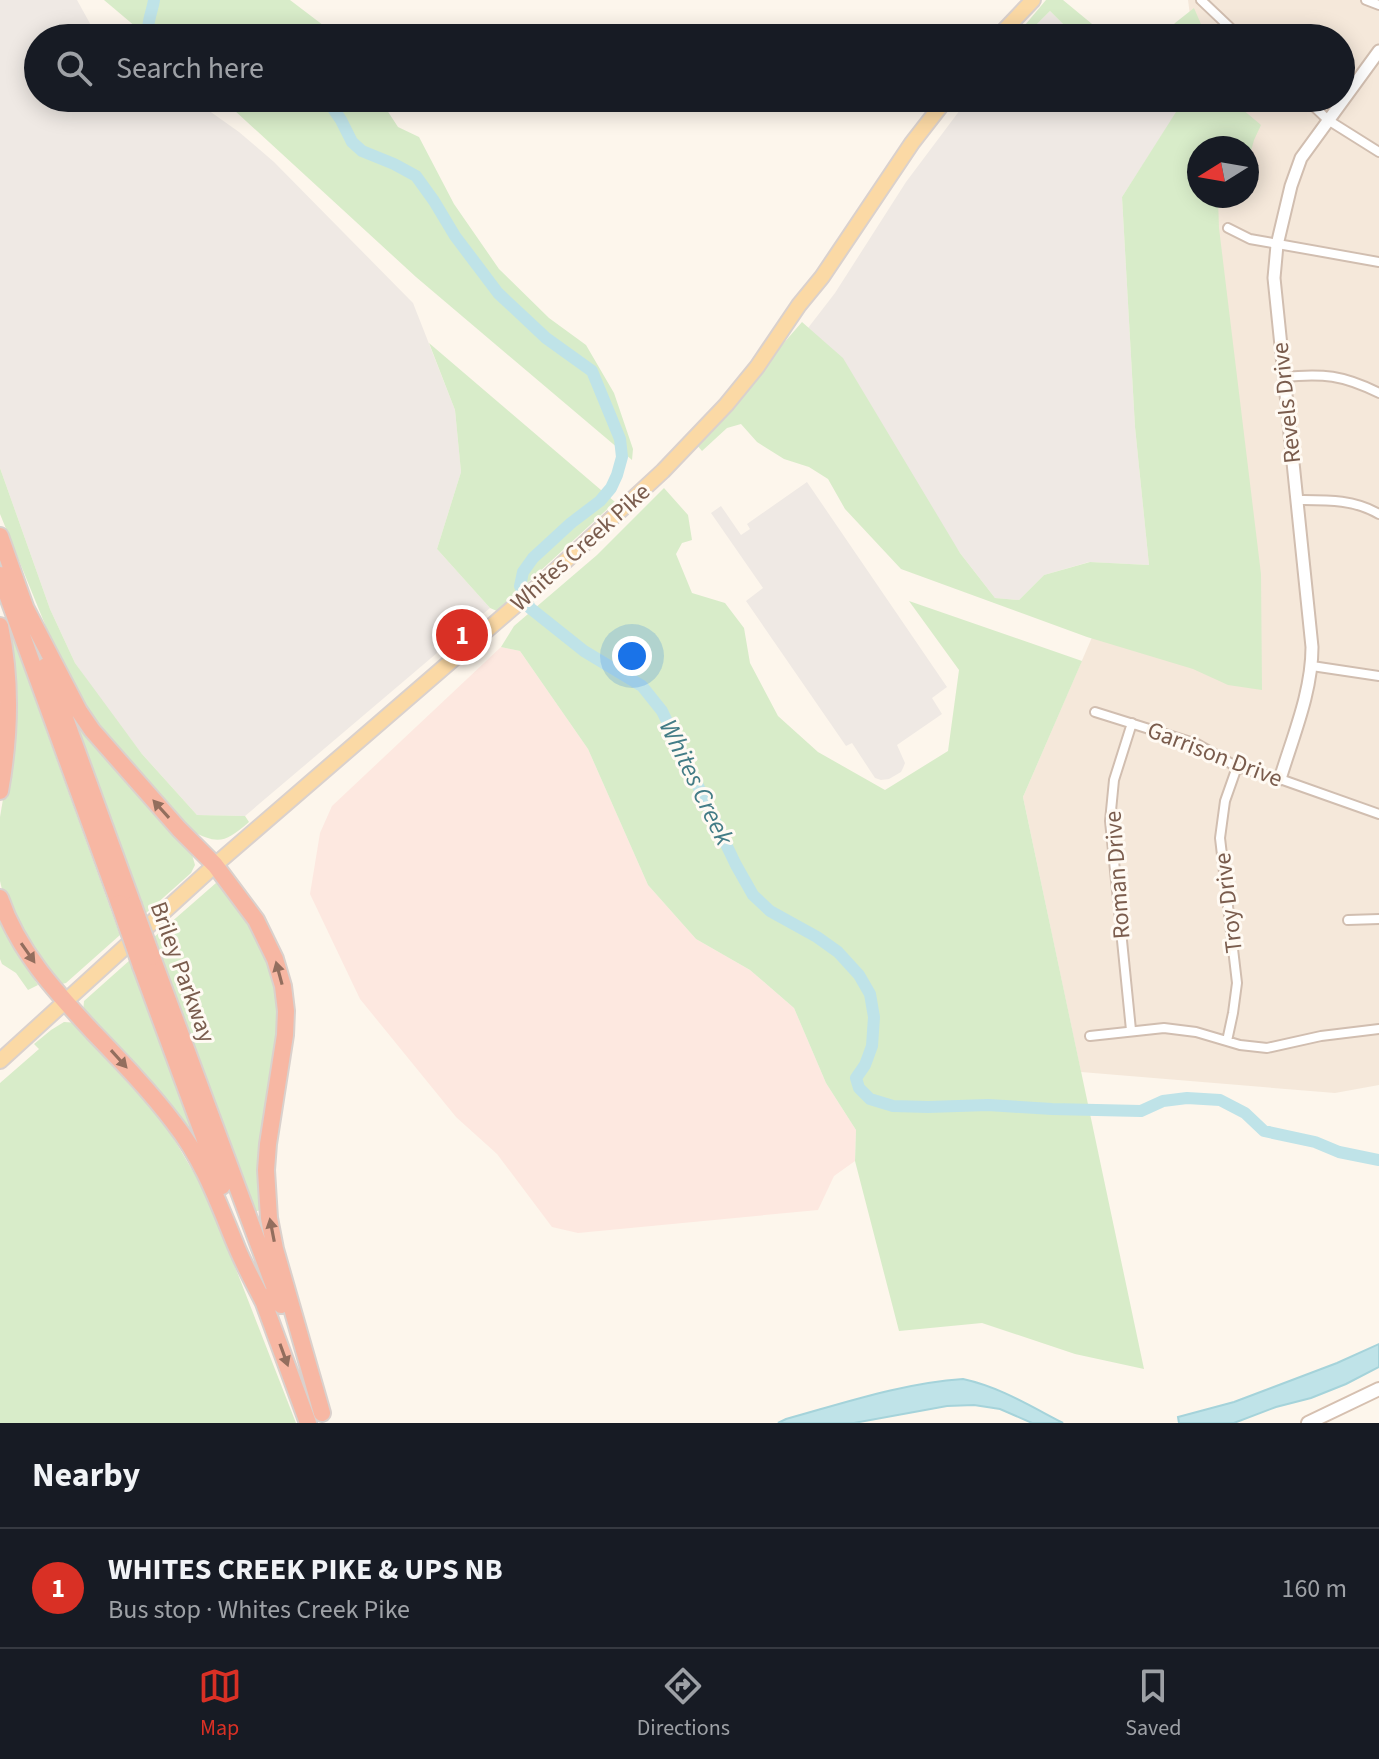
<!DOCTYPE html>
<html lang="en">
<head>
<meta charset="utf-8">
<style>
	body { margin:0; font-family:"Source Sans 3",sans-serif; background:#20242c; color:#f1f3f6 }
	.compass { position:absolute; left:1187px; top:136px; width:72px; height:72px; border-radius:50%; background:#171b24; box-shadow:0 4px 20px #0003; rotate:259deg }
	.you { position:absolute; left:632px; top:656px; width:28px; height:28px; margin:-20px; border:6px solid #fff; border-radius:50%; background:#1a73e8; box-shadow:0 0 0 12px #1a73e833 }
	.badge { display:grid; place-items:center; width:52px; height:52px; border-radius:50%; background:#d93025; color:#fff; font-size:26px; font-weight:700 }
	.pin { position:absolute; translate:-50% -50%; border:4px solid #fff; box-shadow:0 2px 8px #0006 }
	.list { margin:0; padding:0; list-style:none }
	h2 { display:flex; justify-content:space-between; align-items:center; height:104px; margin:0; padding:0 32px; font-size:34px }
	h2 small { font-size:26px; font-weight:400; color:#9ea1a6 }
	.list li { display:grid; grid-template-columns:52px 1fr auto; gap:24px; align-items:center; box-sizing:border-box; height:120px; padding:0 32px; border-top:2px solid #363941 }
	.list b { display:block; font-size:30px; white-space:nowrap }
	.list p { margin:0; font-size:26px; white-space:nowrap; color:#9ea1a6 }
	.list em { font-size:26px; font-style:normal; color:#9ea1a6 }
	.icon { flex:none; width:44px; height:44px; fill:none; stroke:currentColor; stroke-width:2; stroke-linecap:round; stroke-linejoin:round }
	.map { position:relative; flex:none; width:1379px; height:1423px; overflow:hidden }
	.search { position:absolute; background:#171b24; box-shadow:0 4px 20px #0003; left:24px; right:24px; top:24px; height:88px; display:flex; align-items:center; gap:20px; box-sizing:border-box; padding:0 28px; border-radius:44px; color:#9ea1a6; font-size:30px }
	.sheet { height:224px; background:#171b24 }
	nav { display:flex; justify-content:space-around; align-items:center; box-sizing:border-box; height:112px; border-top:2px solid #363941; background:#171b24; font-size:22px; color:#9ea1a6 }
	nav a { display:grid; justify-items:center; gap:4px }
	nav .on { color:#d93025 }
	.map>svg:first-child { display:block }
</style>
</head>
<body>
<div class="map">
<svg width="1379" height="1423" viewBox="0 0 1379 1423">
	<rect width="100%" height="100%" fill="#fdf6ec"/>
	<path fill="#f5e8da" d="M1188,0H1379V1085L1335,1093L1081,1072L1023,797L1093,635L1259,683L1212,196H1247V148L1200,98H1341V38H1193Z"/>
	<path fill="#fde8e0" d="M501,647L520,651L588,749L648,885L696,939L750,970L794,1008L826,1083L856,1130L855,1161L834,1176L818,1210L578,1233L552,1227L497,1154L456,1117L360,999L310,894L320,833L332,806Z"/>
	<path fill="#efe9e4" d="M0,0H77L98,38H38V98H191L239,132L274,162L413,303L455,410L461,472L437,549L490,608L245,816L197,815L142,754L98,696L75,663L50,609L0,468Z
		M1050,11L1077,38H1023Z
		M969,98H1148L1177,112L1122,197L1135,427L1149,565L1089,562L1044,575L1019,600L995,598L960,553L808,328L835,293L906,182Z
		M807,482L947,687L932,698L942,714L897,745L905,763L903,768L901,772L889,779L881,780L875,778L852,743L846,746L746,601L763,588L711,513L721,506L741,535L750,529L747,524Z"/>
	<path fill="#d8ecc9" d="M104,0H290L340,38H149Z
		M1046,0H1063L1109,38H1077L1050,11L1023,38H1014Z
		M1194,8L1207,38H1163L1175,23Z
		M221,98H379L398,127L419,137L454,204L499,269L549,318L586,345L614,393L633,449L632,460L416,277Z
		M1148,98H1229L1261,125L1254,140L1247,166V148H1199V196H1221L1218,199L1219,228L1261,574L1262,690L1228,685L1193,669L1087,637L901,569L845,509L828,479L809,467L784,459L757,442L741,424L727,428L702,451L696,444L802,322L843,358L960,553L995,598L1019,600L1044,575L1090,562L1149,565L1135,427L1122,197L1176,112Z
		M429,343L615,502L497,611L490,608L437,549L461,472L455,410Z
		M0,468L50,609L75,663L142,754L197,815L245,816L249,822C225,843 218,845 190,830L109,741L84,708L64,671L0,514Z
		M664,488L688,515L692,540L682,543L676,554L692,593L725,603L744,628L750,663L778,716L818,752L885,790L948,751L959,670L909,601L1082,661L1023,797L1144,1369L1075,1354L982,1323L899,1331L855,1161L856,1130L826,1083L794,1008L750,970L696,939L648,885L588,749L520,651L501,647L514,626L597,555Z
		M9,627L120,935L66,983L62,984L53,980L5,902L0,881V817L11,752L4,628Z
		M76,714L191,851L195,865L191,873L145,914L72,716Z
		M216,883L220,885L250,923L269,959L281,1014L264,1209L254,1212L153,938Z
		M0,919L6,936L38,985L28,990L16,973L2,964L0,959Z
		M130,960L203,1156L83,1012L84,1001Z
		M64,1022L79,1023L101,1054L153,1110L168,1129L203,1188L216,1218L296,1423H0V1083L39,1049L34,1044L51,1030Z"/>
	<path fill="#bfe3e8" stroke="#a5d3da" stroke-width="2" d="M1379,1344V1367L1346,1384L1311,1398L1276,1407L1234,1423H1179L1178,1417L1234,1402L1337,1363Z
		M963,1379C1000,1387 1030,1406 1063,1423H1032L1000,1409L974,1405L947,1406L854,1423H778L786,1419C844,1403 903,1383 963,1379Z"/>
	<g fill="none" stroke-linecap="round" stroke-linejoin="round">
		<path stroke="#bfe3e8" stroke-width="12" d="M152,38C144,26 152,14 154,0
			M326,98L341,120L352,142L362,151L394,164L416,176L434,201L455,236L498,293L546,338L592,371L620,439L622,457L617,475L611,488L600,501L571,523L533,558L523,572L520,586L530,608L584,651L642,686L662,711L736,865L753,895L770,911L817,937L838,952L859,975L870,994L874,1017L872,1046L865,1065L856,1078L859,1088L870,1099L893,1106L928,1107L988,1105L1052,1109L1141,1111L1163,1101L1187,1098L1220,1100L1245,1113L1264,1131L1315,1142L1339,1152L1379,1160"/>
		<defs>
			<path id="minor" d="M1201,0L1241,38
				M1366,0L1379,5
				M1305,98L1328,120L1379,152
				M1228,228L1250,239L1379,262
				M1283,377C1323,373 1343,375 1379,393
				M1297,500C1327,500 1353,499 1379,514
				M1312,666L1379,676
				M1095,712L1197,744L1237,767L1280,779L1379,814
				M1348,920L1379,919
				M1131,1030L1110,821L1114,780L1132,723
				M1090,1036L1164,1028L1196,1032L1240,1045L1267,1048L1321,1036L1379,1029
				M1227,1041L1233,1013L1237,983L1220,838L1225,801L1237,767"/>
			<path id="tertiary" d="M1280,779C1293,736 1312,692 1312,647L1274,278L1277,245L1291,186L1301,158L1379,51"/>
			<path id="secondary" d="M1308,1423L1379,1389"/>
			<path id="primary" d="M997,38L1033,0
				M0,1061L215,865L545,580L663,471L726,405L757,367L799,305L822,277L912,143L947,98"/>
			<path id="motorway" d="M0,536L29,618
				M0,575L119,903
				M26,609L79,711L92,730L179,829L215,865L256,920L275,959L283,986L286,1011L285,1035L268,1144L266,1170L269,1218L275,1249L322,1413
				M0,626C12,682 10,735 0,791
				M46,666L133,905
				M0,898C18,951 55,991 93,1032C121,1061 150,1091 174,1123C204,1161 219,1205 237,1248C245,1267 255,1285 264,1303
				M152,957L281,1305
				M141,966L222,1186
				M261,1295L308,1423"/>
		</defs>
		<use href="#minor" stroke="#d1beb0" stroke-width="12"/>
		<use href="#tertiary" stroke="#d1beb0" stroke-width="15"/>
		<use href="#secondary" stroke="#d6c0b0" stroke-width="16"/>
		<use href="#primary" stroke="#dad1cd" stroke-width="18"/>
		<use href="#motorway" stroke="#dad1cd" stroke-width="20"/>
		<use href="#minor" stroke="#fff" stroke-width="8"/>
		<use href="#tertiary" stroke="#fff" stroke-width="11"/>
		<use href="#secondary" stroke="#fff" stroke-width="12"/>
		<use href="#primary" stroke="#fbd9a5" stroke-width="14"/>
		<use href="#motorway" stroke="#f7b7a3" stroke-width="16"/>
		<defs>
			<path id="motorway-bridge" d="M119,903L141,966
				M133,905L152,957"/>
		</defs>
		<use href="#motorway-bridge" stroke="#dad1cd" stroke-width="20" stroke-linecap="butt"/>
		<use href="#motorway-bridge" stroke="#f7b7a3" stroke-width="16"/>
	</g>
	<defs><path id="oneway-solid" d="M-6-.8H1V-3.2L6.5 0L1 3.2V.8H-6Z" transform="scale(2)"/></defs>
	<g fill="#936e5e">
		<use href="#oneway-solid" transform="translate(161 809) rotate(-132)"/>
		<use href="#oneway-solid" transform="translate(28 953) rotate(55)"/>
		<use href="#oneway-solid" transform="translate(279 973) rotate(-105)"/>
		<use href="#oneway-solid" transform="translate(119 1059) rotate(48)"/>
		<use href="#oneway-solid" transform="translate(272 1230) rotate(-101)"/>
		<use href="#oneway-solid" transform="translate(284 1355) rotate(70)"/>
	</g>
	<g text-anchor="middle" stroke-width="6" stroke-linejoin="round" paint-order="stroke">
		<g font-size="24" fill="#7a5c4d" stroke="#fffaf3">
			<text transform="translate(1286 403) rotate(-96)" y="8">Revels Drive</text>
			<text transform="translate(580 547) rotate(-42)" y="8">Whites Creek Pike</text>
			<text transform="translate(1215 754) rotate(21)" y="8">Garrison Drive</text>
			<text transform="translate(1117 875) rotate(-94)" y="8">Roman Drive</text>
			<text transform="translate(1228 903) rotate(-97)" y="8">Troy Drive</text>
			<text transform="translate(183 972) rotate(70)" y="8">Briley Parkway</text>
		</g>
		<g font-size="26" font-style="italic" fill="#437c86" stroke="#fffaf3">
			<text transform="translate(697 782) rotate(64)" y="9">Whites Creek</text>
		</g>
	</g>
</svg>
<svg class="compass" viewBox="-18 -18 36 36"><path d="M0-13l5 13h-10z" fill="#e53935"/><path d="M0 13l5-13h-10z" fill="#9ea1a6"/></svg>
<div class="you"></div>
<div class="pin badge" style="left:462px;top:635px">1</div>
<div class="search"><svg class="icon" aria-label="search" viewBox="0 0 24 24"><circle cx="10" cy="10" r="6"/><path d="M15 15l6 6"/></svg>Search here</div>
</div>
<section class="sheet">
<h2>Nearby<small></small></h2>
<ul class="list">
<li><span class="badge">1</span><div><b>WHITES CREEK PIKE &amp; UPS NB</b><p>Bus stop · Whites Creek Pike</p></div><em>160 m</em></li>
</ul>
</section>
<nav>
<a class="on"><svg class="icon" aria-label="map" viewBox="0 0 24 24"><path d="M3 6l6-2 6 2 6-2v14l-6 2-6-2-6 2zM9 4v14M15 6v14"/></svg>Map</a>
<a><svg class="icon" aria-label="directions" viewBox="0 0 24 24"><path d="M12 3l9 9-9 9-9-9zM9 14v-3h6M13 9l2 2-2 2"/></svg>Directions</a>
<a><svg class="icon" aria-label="saved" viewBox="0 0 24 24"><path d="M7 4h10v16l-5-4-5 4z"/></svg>Saved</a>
</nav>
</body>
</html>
